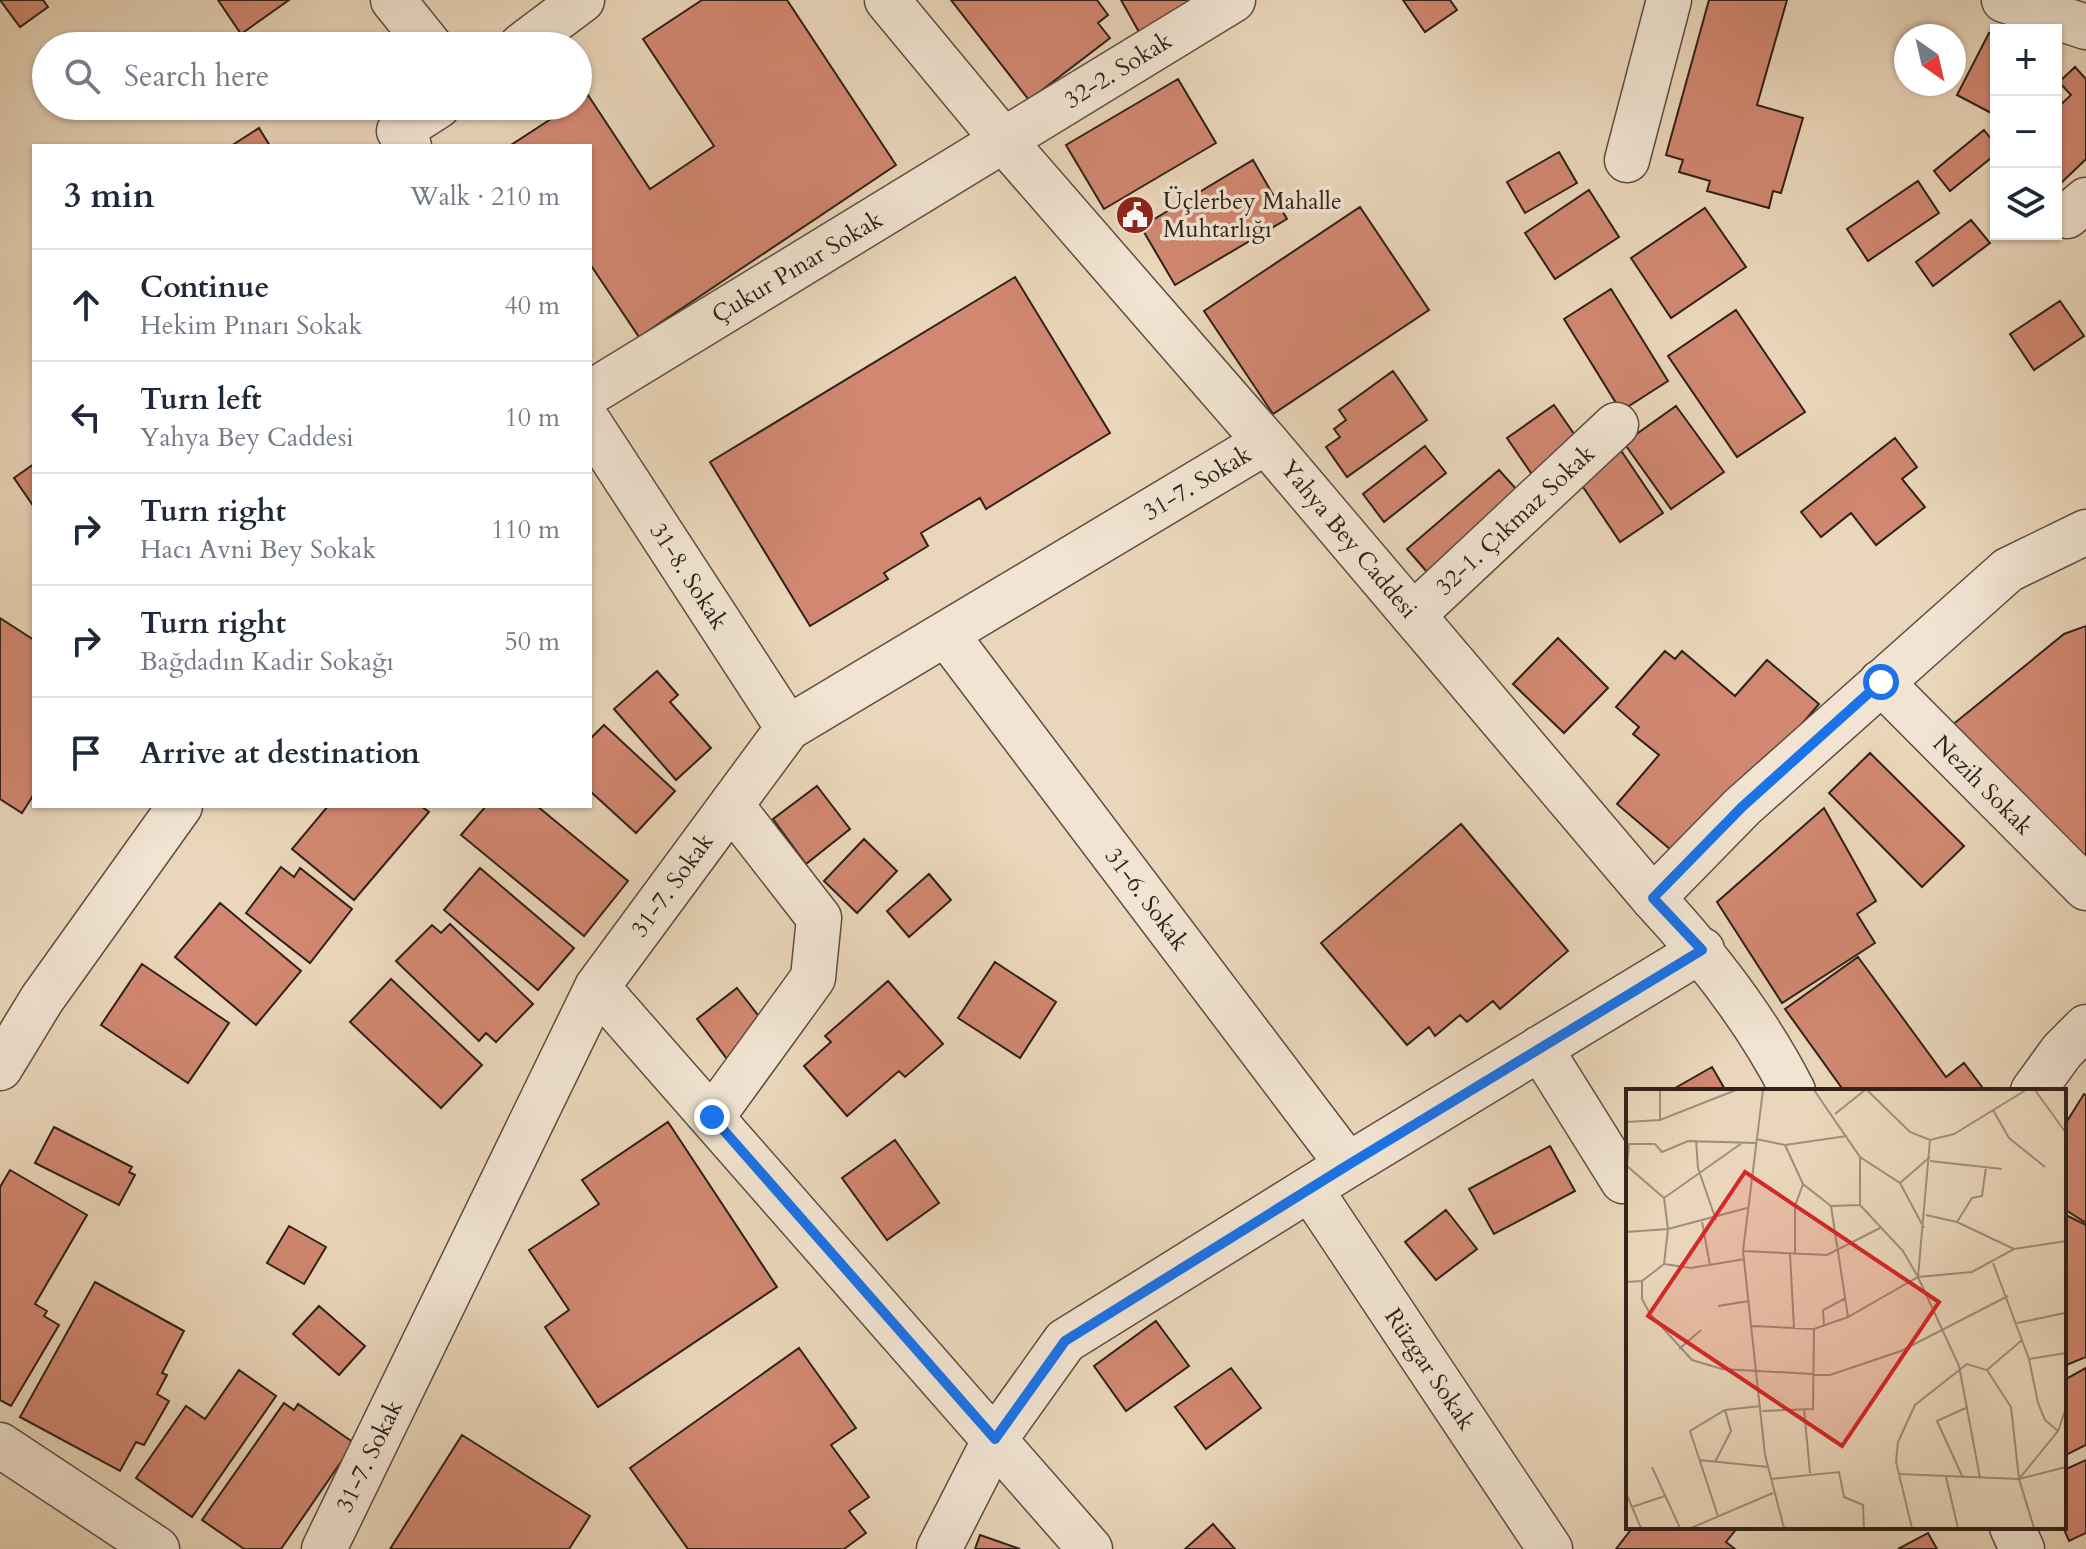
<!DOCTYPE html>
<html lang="en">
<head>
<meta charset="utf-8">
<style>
	body { margin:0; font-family:Cardo,serif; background:#f2f2f3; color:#1f2937 }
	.controls { position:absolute; right:24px; top:24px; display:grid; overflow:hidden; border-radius:0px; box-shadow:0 2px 6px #0004 }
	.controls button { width:72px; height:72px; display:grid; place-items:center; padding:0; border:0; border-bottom:2px solid #e0e1e3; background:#fff; color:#1f2937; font:40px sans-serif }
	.compass { position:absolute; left:1894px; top:24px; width:72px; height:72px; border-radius:50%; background:#fff; box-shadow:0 2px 6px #0004; rotate:146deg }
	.stop { position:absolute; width:24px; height:24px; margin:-18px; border:6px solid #1a73e8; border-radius:50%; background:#fff }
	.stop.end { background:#1a73e8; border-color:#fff; box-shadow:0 2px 8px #0008 }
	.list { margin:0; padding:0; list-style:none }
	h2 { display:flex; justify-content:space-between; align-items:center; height:104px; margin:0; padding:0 32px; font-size:34px }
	h2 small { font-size:26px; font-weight:400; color:#747a83 }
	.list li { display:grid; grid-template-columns:52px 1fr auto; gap:24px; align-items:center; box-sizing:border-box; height:112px; padding:0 32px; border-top:2px solid #e0e1e3 }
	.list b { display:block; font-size:30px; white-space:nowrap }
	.list p { margin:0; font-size:26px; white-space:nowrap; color:#747a83 }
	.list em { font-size:26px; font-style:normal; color:#747a83 }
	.icon { flex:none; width:44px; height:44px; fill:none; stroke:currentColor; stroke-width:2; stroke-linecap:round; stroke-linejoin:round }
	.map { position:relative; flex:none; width:2086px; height:1549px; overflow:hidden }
	.search { position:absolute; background:#fff; box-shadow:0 2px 6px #0004; left:32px; top:32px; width:560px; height:88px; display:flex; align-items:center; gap:20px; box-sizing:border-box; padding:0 28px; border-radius:44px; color:#747a83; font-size:30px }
	.panel { position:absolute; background:#fff; box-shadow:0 2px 6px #0004; left:32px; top:144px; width:560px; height:664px; border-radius:0px }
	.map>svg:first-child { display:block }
</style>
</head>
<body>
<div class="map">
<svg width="2086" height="1549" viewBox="0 0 2086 1549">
	<rect width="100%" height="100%" fill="#ead6ba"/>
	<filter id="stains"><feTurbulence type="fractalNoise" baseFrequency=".0025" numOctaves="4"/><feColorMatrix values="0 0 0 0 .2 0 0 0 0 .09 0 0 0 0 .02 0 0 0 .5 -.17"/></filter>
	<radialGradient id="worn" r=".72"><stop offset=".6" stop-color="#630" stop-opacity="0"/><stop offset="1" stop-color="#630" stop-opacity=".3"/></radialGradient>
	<path fill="#d18771" stroke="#302119" stroke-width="2" d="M0,0H43L48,7L20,27Z
		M218,0H289L241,34Z
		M702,0H787L896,165L639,337L590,264V146L511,145L571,106H578V101L588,95L650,189L714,146L643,39Z
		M951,0H1097L1108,15L1098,23L1110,38L1029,100Z
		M1121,0H1207L1143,39Z
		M1403,0H1450L1457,10L1425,32Z
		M1709,0H1787L1757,105L1803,118L1781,193L1773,191L1769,208L1707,191L1710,181L1679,172L1683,160L1666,155Z
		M1989,33L1996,36L1995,115L1957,95Z
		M2075,67L2086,79V159L2056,188V109L2071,95L2059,82Z
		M1178,79L1216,143L1104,209L1066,145Z
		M259,128L270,146H231Z
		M1984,130L1996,145V154L1950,191L1934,171Z
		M1559,152L1577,183L1525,213L1507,182Z
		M1253,160L1287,219L1175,285L1141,227Z
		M1918,181L1939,213L1868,261L1847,229Z
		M1589,190L1619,237L1555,279L1525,233Z
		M1360,207L1429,310L1273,414L1204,311Z
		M1705,208L1746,267L1671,318L1631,258Z
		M1971,220L1990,243L1933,286L1916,262Z
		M1015,277L1110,433L986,509L980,498L921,533L928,546L884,573L888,579L810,626L710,462Z
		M1611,289L1668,381L1621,411L1564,319Z
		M2060,301L2084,336L2034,370L2010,334Z
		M1736,310L1805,412L1737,457L1668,356Z
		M1393,371L1427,420L1347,477L1326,447L1340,437L1334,429L1346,420L1339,410Z
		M1554,405L1581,444L1533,476L1507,438Z
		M1676,406L1724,472L1671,509L1624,443Z
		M1895,438L1917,467L1902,479L1925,507L1876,545L1851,513L1821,537L1801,512Z
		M1425,446L1446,473L1384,522L1363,494Z
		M1618,446L1663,513L1620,542L1575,475Z
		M34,464V507L14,478Z
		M1499,470L1527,501L1435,581L1407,549Z
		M0,618L34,640V794L22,813L0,799Z
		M2086,626V860L1951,726L2064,634Z
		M1558,638L1608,688L1564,733L1513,684Z
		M1665,651L1675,659L1682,651L1735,696L1767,660L1819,704L1684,861L1617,804L1659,755L1633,734L1639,727L1616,707Z
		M657,671L678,695L670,702L711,748L676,780L614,709Z
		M604,725L675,791L636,833L590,791V739Z
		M1870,753L1964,846L1922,887L1829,793Z
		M817,786L850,829L806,864L773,819Z
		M328,806H421L429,812L354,900L292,849Z
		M486,806H537L628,881L584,936L461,835Z
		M1824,808L1876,901L1857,914L1875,943L1782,1003L1717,902Z
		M1461,824L1568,951L1500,1009L1493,1001L1467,1022L1460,1015L1435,1036L1429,1027L1407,1045L1321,943Z
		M864,839L897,871L857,913L824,881Z
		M281,867L294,877L300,868L352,909L310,963L246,913Z
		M480,868L574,948L538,990L444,910Z
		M929,874L951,900L909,937L887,911Z
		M220,903L301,971L256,1025L175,957Z
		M450,924L533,1004L496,1042L486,1033L479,1041L396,961L432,925L441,933Z
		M1858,957L1946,1077L1964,1063L1985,1091H1844L1785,1009Z
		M995,962L1056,1002L1020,1058L958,1018Z
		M142,964L229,1023L188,1083L101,1025Z
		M391,979L482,1065L441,1108L350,1022Z
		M888,981L943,1044L905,1077L899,1071L847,1116L804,1066L831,1042L825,1036Z
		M737,988L771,1032L730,1063L697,1019Z
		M1712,1067L1726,1091H1670Z
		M2084,1094L2086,1096V1223L2064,1209V1126Z
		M668,1122L777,1287L598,1407L545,1327L569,1310L529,1250L599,1204L582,1180Z
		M54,1127L132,1167L129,1172L135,1175L119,1205L35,1163Z
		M895,1140L939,1203L887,1240L842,1178Z
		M1550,1146L1575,1191L1494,1234L1469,1189Z
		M10,1170L87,1215L35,1304L47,1311L44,1316L59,1325L11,1406L0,1400V1187Z
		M1446,1210L1477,1249L1436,1280L1405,1242Z
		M2064,1214L2086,1225V1357L2064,1366Z
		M289,1226L326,1247L304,1284L267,1263Z
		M95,1282L184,1331L162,1373L167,1375L157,1394L169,1401L144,1445L136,1442L120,1471L20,1417Z
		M319,1306L365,1346L339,1375L293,1334Z
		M1156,1321L1189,1366L1126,1411L1094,1366Z
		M799,1348L856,1428L831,1445L869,1497L849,1511L866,1533L844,1549H688L630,1468Z
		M1231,1368L1261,1408L1206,1449L1175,1407Z
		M2086,1368V1445L2064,1456V1380Z
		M239,1370L276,1396L192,1517L136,1478L186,1406L205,1419Z
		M284,1403L294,1410L298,1404L354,1443L281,1549H244L202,1520Z
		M462,1435L590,1516L569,1549H390Z
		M2086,1460V1533L2069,1541L2063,1527L2064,1470Z
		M1213,1524L1235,1549H1185Z
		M1633,1527H1738L1726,1542L1735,1549H1616Z
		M1928,1533L1937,1549H1898Z
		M980,1535L1020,1549H975Z"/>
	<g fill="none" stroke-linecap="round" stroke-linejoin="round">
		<defs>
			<path id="minor" d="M393,0L430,46
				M2004,0L2086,27
				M521,46L582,0
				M409,146L399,131L438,106
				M1627,160L1669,0
				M2067,216L2086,200
				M590,393L1233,0
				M590,424L788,728
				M1413,615L1616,425
				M946,634L1348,1165
				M1881,682L2086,888
				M1653,898L1742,807L2008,570L2086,532
				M597,987L1090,1549
				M1540,1048L1623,1181
				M0,1068L42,999L180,806
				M2033,1091L2062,1051L2086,1027
				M712,1117L813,978L819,918L731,805
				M1310,1189L1550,1549
				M0,1445L157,1549
				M324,1549L597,987L788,728L1266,442
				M939,1549L995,1439L1065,1341L1348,1165L1702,950"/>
			<path id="tertiary" d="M887,0L1004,141L1266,442L1653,898C1707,956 1757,1020 1793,1091
				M2012,1527L2022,1549"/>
		</defs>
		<use href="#minor" stroke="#5e4e41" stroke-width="47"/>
		<use href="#tertiary" stroke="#5e4e41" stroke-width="47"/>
		<use href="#minor" stroke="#f1e4d2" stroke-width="44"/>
		<use href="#tertiary" stroke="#f1e4d2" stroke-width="44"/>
	</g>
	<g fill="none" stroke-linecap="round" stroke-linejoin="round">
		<path stroke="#1a73e8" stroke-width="10" d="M712,1117L995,1439L1065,1341L1348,1165L1702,950L1653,898L1742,807L1881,682"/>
	</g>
	<defs>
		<symbol id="civic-disc" viewBox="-11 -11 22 22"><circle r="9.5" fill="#8f2418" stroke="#f1e4d2"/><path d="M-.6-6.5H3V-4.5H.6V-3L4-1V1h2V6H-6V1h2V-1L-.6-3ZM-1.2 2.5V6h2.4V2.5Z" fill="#fff"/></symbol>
	</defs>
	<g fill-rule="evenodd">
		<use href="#civic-disc" x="1113" y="193" width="44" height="44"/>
	</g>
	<g text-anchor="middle" stroke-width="7" stroke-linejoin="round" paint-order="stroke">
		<g font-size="24" fill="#302119" stroke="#f1e4d2">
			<text transform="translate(1118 70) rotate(-32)" y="8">32-2. Sokak</text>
			<text transform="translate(797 267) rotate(-31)" y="8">Çukur Pınar Sokak</text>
			<text transform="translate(1197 483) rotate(-31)" y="8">31-7. Sokak</text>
			<text transform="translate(1515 520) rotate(-43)" y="8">32-1. Çıkmaz Sokak</text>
			<text transform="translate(1349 539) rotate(50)" y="8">Yahya Bey Caddesi</text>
			<text transform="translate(689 576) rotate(57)" y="8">31-8. Sokak</text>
			<text transform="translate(1983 785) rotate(45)" y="8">Nezih Sokak</text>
			<text transform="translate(672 885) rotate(-54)" y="8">31-7. Sokak</text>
			<text transform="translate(1147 899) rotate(53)" y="8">31-6. Sokak</text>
			<text transform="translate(1430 1369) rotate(56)" y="8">Rüzgar Sokak</text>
			<text transform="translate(369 1456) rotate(-64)" y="8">31-7. Sokak</text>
		</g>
		<g font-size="24" fill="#302119" stroke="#f1e4d2" text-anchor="start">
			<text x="1163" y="209">Üçlerbey Mahalle<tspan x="1163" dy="28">Muhtarlığı</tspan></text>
		</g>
	</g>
	<g transform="translate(1626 1089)">
		<rect width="440" height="440" fill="#ead6ba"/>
		<path fill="none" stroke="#a08e7a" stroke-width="2" d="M137,1L117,162L139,366L158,439M188,1L234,68L274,94L298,139M241,1L284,43L304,51L328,45L400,1M409,1L440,44M367,21L383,49L419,78M209,25L239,1M34,31V1M0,33L34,31L110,1M130,50L159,56L221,47M70,51L72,79L90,131M304,51L292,188L333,277L354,389M0,55H29M29,55L36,63L62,52L130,54M159,56L177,95L205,117L222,228M234,68V116L277,162L292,188M304,72L376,80M274,94L304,68M38,109L116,54M205,117L234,116M300,126L331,133L388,160M76,133L84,176M331,133L346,109L356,107L360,78M0,143L42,140L121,119M440,160V272M117,162L201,166L256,138M164,165L168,239M169,165V117L177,95M367,174L403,270L412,314L419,331L432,342M38,175L65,179L119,170M16,192V210L24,225L66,271L96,280L204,286L275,262L382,207M0,193L16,192L38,175L42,140L38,109L1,77L3,55M92,217L123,212M391,234L439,224M126,237L188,240L222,228L292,188L346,183L388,160L440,152M198,237L197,221L220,209M53,260L75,241M403,270L440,264M361,281L396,251M178,320L184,384M136,322L187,320L188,240M73,371L142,378M89,373L105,342L99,321M26,378L54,439M272,385L393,390L440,378M320,388L332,439M337,389L311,332L342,318M144,390L213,383L218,408L237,416L238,439M393,390L432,342L440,319M0,404L15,439M6,418L39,407M92,427L64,342L99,321L135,317M65,439L147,404M286,439L270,373L272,353L289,316L341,275L361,281L385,318L393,390L408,439"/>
		<path fill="#d62828" fill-opacity="0.15" stroke="#d62828" stroke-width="4" d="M119,83L313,213L216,357L22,227Z"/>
		<rect width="440" height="440" fill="none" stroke="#302119" stroke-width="4"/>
	</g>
	<rect width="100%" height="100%" filter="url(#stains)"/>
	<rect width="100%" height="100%" fill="url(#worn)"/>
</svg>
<div class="controls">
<button>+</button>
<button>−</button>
<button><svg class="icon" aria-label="layers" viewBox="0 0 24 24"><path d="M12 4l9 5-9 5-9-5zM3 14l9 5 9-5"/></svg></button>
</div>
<svg class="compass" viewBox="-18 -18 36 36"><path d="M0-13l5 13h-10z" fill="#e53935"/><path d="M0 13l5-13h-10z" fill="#747a83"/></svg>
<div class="stop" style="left:1881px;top:682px"></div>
<div class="stop end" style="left:712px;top:1117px"></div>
<div class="search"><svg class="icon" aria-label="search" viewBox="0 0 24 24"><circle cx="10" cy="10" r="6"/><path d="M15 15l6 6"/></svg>Search here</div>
<section class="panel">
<h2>3 min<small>Walk · 210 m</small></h2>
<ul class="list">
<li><svg class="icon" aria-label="ahead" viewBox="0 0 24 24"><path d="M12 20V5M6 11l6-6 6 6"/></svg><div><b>Continue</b><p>Hekim Pınarı Sokak</p></div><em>40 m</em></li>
<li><svg class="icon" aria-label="left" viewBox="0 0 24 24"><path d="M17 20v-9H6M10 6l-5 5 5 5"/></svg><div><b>Turn left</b><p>Yahya Bey Caddesi</p></div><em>10 m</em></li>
<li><svg class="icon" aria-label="right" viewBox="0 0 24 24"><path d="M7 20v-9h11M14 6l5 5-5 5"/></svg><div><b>Turn right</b><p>Hacı Avni Bey Sokak</p></div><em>110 m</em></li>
<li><svg class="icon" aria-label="right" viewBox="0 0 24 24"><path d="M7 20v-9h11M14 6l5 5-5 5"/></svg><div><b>Turn right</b><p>Bağdadın Kadir Sokağı</p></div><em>50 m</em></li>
<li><svg class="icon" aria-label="arrive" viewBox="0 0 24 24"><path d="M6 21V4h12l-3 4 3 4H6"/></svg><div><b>Arrive at destination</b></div></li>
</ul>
</section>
</div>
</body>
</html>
